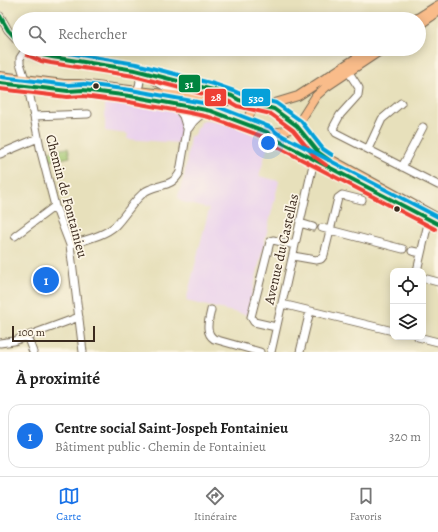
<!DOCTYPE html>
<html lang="fr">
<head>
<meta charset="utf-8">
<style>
	body { margin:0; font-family:Alegreya,serif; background:#f2f2f2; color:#222 }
	.controls { position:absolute; right:12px; bottom:12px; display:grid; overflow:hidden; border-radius:8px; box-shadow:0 2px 10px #0003 }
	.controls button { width:36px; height:36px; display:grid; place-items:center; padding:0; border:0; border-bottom:1px solid #e0e0e0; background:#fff; color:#222; font:20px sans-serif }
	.scale { position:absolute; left:12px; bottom:10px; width:83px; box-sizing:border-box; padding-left:4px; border:2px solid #3b2a1e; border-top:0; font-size:11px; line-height:14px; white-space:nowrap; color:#3b2a1e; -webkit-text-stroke:3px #fcf5e5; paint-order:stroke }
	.you { position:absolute; left:268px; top:143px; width:14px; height:14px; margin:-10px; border:3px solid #fff; border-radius:50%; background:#1a73e8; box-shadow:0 0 0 6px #1a73e833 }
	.badge { display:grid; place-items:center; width:26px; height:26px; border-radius:50%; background:#1a73e8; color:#fff; font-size:13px; font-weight:700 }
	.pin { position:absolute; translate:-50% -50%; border:2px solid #fff; box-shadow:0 1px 4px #0006 }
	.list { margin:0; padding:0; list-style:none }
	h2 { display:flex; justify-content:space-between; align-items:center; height:52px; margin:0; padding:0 16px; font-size:17px }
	h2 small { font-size:13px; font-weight:400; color:#767676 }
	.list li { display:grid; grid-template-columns:26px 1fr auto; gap:12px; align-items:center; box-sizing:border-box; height:64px; margin:0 8px 8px; padding:0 8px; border:1px solid #e0e0e0; border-radius:12px }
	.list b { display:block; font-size:15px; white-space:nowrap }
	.list p { margin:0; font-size:13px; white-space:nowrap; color:#767676 }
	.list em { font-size:13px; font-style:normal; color:#767676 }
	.icon { flex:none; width:22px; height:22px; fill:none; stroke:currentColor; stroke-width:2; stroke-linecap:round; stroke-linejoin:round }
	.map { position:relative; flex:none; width:438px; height:352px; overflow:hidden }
	.search { position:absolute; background:#fff; box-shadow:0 2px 10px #0003; left:12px; right:12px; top:12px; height:44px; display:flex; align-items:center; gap:10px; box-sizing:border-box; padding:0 14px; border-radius:22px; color:#767676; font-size:15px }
	.sheet { height:124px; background:#fff }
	nav { display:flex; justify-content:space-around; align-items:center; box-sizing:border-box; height:56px; border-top:1px solid #e0e0e0; background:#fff; font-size:11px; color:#767676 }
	nav a { display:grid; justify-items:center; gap:2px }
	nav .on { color:#1a73e8 }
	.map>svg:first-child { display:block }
</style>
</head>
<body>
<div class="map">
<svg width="438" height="352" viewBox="0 0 438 352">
	<rect width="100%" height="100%" fill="#fcf5e5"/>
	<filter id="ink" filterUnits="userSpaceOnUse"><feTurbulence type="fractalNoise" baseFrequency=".025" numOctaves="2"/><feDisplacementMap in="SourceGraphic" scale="8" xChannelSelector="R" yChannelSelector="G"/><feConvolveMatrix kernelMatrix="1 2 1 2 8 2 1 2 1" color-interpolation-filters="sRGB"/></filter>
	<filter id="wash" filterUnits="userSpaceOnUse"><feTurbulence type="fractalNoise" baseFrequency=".012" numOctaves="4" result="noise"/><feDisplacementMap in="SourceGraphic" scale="16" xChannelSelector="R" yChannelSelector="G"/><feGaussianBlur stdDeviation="0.9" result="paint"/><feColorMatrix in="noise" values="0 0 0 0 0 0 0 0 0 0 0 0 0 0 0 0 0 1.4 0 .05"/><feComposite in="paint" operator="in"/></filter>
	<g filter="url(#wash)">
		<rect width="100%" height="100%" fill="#e7e0bb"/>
		<path fill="#ead1ed" d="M105,99L130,104L131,101L144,104L177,111L179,113L182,123L179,143L127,139L128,134L105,131Z
			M205,120H211L239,127L269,142L259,176L279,181L247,315L186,301L209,209L183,202L180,201L178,196L185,173L190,136H193L201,122Z"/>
		<path fill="#a4c872" stroke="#707948" d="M68,148L70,157L50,161L48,151Z"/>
	</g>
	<g filter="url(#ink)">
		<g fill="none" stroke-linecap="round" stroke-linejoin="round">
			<defs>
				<path id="minor" d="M0,16L8,30L19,42
					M26,49L20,58V63L29,92L41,152L55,206L70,245L83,352
					M29,49L43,55L52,57L135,70L213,90L232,96L239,100
					M346,68L359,88L358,95L340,115L333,128L336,133L438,185
					M135,70C140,78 142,82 137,90
					M144,75L182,96L191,107
					M174,104L183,116L186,126
					M191,107L198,104L210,101
					M34,116L88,114
					M189,128C195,118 200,115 211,111
					M368,149L382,119L401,103
					M0,154L38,138
					M402,167L423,127
					M300,223L313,227
					M322,228L403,249
					M15,236L55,206
					M70,245C84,240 104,236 115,226C125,216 135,198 146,191C160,183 172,188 180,172L191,107
					M412,251L421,253
					M293,256L316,260L321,259L324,255L338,198L342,195L362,200
					M417,271L429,219L431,215
					M423,278L438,282
					M282,304L393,331
					M211,310C209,320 204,332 214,339L260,352
					M276,327L254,322L251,317L270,242L273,240L295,245
					M27,336L33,352
					M418,337L438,342
					M0,343L14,341L79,317
					M271,352L312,169L318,155
					M300,352L310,311"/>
				<path id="major" d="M416,19L438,5
					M419,25L438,12
					M0,76L64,84H79L215,100L231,101L239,100L258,104L274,109L297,126L319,153L438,218
					M0,83L68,91L83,90L130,96L191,107L211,111L247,124L267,132L273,138L438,224
					M265,103H275L298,96L370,49
					M247,124C248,115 251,109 258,104
					M267,132C278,133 287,132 297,126L316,96L326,87L383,49"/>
			</defs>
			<use href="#minor" stroke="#776a55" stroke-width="9"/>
			<use href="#major" stroke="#776a55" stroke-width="10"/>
			<use href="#minor" stroke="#fff" stroke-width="7"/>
			<use href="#major" stroke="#f9bc8a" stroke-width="8"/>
			<defs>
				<path id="bus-1" d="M0,16L8,30L19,42
					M29,49L43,55L52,57L135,70L213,90L232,96L239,100L274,109L297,126L319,153L329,160
					M0,83L68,91L83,90L130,96L191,107L211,111L267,132L273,138L438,224"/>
				<path id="bus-2" d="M27,55L41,61L51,63L134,76L211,96L230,102L237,106L271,114L293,130L315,157L326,165
					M0,89L67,97L83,96L129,102L190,113L209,117L264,137L270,143L435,229"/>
				<path id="bus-3" d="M44,49L136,64L214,84L234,91L241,94L276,103L301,121L323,149L332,155
					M1,77L68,85L84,84L131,90L192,101L213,105L270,127L277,133L438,217"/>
			</defs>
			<use href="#bus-1" stroke="#fcf5e5" stroke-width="7"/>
			<use href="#bus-2" stroke="#fcf5e5" stroke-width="7"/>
			<use href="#bus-3" stroke="#fcf5e5" stroke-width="7"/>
			<use href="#bus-1" stroke="#008540" stroke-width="4"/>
			<use href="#bus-2" stroke="#ee3f34" stroke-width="4"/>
			<use href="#bus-3" stroke="#06a0d9" stroke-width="4"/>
		</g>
	</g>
	<g fill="#3b2a1e" stroke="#fcf5e5" stroke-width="1.5">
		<circle cx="96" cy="86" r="3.5"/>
		<circle cx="397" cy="209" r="3.5"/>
	</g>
	<g text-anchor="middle" stroke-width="3.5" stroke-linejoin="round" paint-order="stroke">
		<g font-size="14" fill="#3b2a1e" stroke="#fcf5e5">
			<text transform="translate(67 196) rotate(75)" y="5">Chemin de Fontainieu</text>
			<text transform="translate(281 249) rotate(-77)" y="5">Avenue du Castellas</text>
		</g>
	</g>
	<g stroke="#fcf5e5" stroke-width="1.5">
		<rect x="178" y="74" width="23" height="19" rx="4" fill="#008540"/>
		<rect x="204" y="88" width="23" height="19" rx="4" fill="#ee3f34"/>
		<rect x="241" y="88" width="30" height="19" rx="4" fill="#06a0d9"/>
	</g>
	<g font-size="11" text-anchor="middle" font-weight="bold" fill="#fff">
		<text x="189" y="88">31</text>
		<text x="216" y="101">28</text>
		<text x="256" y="102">530</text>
	</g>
</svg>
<div class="controls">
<button><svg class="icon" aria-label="locate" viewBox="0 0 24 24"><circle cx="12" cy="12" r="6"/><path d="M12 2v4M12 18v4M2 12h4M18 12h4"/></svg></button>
<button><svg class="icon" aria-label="layers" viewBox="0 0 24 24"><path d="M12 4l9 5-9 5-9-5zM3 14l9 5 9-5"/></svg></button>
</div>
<div class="scale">100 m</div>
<div class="you"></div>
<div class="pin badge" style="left:46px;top:280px">1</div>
<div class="search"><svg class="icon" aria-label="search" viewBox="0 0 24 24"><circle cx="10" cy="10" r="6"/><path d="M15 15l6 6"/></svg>Rechercher</div>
</div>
<section class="sheet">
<h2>À proximité<small></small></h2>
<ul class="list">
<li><span class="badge">1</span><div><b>Centre social Saint-Jospeh Fontainieu</b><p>Bâtiment public · Chemin de Fontainieu</p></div><em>320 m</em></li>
</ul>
</section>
<nav>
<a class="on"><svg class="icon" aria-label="map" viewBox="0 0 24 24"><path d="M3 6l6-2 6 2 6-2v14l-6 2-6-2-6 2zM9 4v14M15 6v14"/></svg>Carte</a>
<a><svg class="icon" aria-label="directions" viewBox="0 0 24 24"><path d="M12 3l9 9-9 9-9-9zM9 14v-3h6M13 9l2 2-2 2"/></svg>Itinéraire</a>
<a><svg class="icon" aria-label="saved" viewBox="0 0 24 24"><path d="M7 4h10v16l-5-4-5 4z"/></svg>Favoris</a>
</nav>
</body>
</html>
